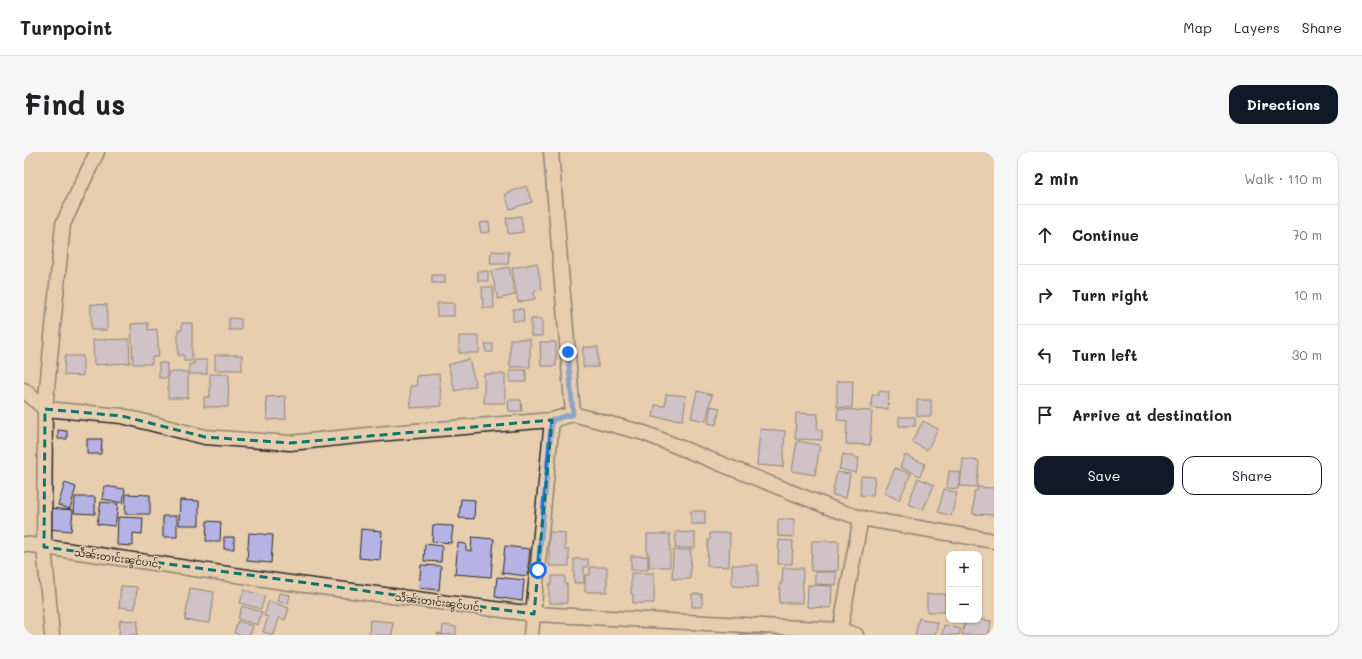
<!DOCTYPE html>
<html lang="en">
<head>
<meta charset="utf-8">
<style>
	body { margin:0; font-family:Mali,"Noto Sans Myanmar",sans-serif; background:#f6f6f6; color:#202124 }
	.controls { position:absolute; right:12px; bottom:12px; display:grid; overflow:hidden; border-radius:8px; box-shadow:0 1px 3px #0004 }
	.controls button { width:36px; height:36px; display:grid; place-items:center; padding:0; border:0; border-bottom:1px solid #e0e0e0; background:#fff; color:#202124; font:20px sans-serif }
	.stop { position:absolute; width:12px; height:12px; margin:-9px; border:3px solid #1a73e8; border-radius:50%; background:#fff }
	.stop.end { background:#1a73e8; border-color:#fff; box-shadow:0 1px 4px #0008 }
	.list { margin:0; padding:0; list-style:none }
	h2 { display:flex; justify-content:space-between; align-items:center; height:52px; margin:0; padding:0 16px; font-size:17px }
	h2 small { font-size:13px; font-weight:400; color:#757577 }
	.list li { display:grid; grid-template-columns:26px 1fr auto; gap:12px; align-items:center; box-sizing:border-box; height:60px; padding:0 16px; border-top:1px solid #e0e0e0 }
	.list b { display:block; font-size:15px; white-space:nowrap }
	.list em { font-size:13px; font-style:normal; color:#757577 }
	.actions { display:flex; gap:8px; padding:12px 16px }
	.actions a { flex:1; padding:9px 0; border:1px solid #111827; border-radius:12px; text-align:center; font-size:14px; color:#111827 }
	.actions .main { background:#111827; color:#fff }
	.icon { flex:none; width:22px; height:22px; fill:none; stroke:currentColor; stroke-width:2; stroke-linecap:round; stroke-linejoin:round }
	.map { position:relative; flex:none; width:970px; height:483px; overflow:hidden; border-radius:12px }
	header { display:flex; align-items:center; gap:24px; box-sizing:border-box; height:56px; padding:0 20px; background:#fff; border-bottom:1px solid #e0e0e0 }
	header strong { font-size:19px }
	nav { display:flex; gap:22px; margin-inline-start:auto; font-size:14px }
	.intro { display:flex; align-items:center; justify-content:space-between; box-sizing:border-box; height:96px; padding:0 24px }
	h1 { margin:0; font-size:28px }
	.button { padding:10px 18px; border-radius:12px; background:#111827; color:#fff; font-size:14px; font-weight:700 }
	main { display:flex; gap:24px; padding:0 24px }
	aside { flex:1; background:#fff; border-radius:12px; box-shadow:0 1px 3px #0004 }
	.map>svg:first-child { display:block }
</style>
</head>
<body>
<header>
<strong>Turnpoint</strong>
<nav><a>Map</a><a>Layers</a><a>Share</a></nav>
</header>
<div class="intro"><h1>Find us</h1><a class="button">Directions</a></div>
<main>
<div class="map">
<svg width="970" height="483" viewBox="0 0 970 483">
	<rect width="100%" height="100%" fill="#e6ceaf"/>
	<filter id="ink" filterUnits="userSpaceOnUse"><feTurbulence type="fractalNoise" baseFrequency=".025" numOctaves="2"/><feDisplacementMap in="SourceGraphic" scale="8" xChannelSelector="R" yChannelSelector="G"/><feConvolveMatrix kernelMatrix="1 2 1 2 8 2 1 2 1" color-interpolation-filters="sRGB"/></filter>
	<g filter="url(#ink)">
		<path fill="#b5b3e5" stroke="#2b2b2b" d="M502,34L508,50L486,57L481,42Z
			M497,64L499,80L484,82L482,66Z
			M465,70L466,80L457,81L455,71Z
			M467,99L485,100L484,112H466Z
			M513,111L518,138L510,139L511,147L494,150L488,116Z
			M485,115L491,143L474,147L467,119Z
			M454,119H464V129H454Z
			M408,123H421V131H408Z
			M458,135H469L470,156H459Z
			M413,151H430V164H413Z
			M67,152L83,153V178H67Z
			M489,157H499L500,169H489Z
			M205,166L217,167V178H205Z
			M507,167H518V184H507Z
			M124,171V178L133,177L135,205H128V212H109L107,172Z
			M158,171H168V209H160V203H154V178H158Z
			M435,184H455V201H435Z
			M105,187L106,211L70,213L69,188Z
			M486,187H506V215H486Z
			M516,190H532V214H517Z
			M461,192H469V200H462Z
			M559,195H574V215H559Z
			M191,203H218V218H191Z
			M41,204H59V224L40,223Z
			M445,207L452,234L431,239L424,213Z
			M170,208H183V222H165V212H170Z
			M135,211H143V226H135Z
			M486,218H502V230H486Z
			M144,220H164V246H144Z
			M186,222H205L204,255H180V245H186Z
			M415,222L418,254L387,256L386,234H393L392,224Z
			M460,222H481V251H460Z
			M813,229H829L828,256L813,255Z
			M673,239L688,243L682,269L667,266Z
			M855,239L865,240L864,257L847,256L848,243H855Z
			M642,242L662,244L659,268L629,265L631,253L641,254Z
			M261,244L262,267L243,268L242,245Z
			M484,248H497L498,259H485Z
			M893,248H907V264H893Z
			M687,254L696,256L692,273L684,271Z
			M814,257L848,259L846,293L822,292L823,269L813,268Z
			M772,261L794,262L793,278H798V288L771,287Z
			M875,265H891V274H875Z
			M899,269L914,277L903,298L888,290Z
			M736,277L761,279L759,315L733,313Z
			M34,278L43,279V287H34Z
			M63,287H78L77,302H63Z
			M773,289L796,293L791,323L768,319Z
			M819,302L835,306L832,321L815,317Z
			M881,303L901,312L896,324L876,315Z
			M939,307L955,309L953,335L936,334Z
			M871,316L887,322L875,348L860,341Z
			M925,319L936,320L934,337L923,336Z
			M813,320L826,322L822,346L808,343Z
			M837,324L851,325L849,344L836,343Z
			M894,326L910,333L899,358L884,352Z
			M41,331L52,335L46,357L34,353Z
			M80,334L101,337L99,351L78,347Z
			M954,335L970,336V363L949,362L950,339H953Z
			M920,337L933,341L927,364L914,360Z
			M102,342L126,343V362H101Z
			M51,345H71V362L50,361Z
			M437,347L451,348L450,367L435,366Z
			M156,348L175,349V373H155Z
			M77,350L94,352L91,374L73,372Z
			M25,356L49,358L47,379L24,377Z
			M667,359H681V372H667Z
			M139,364H153V385H139Z
			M94,365L119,366L118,382L109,381V394L93,393Z
			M754,367H770V385L754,384Z
			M183,369L197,370L196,389H182Z
			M409,373L429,374L427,391L408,389Z
			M337,377L358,379L356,408L335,406Z
			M525,380L541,381V398H545V414H525Z
			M652,380L671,381V396H651Z
			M225,381L249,383L247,411L223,409Z
			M686,381H706L705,415L683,414L684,388H686Z
			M623,382H646V415H625V402H623Z
			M200,385H210V397H200Z
			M448,385L470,387L467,425L431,422L434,391L442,392V398L447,399Z
			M755,388L769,389L768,412H754Z
			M788,389H815L814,419H787Z
			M401,392L418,394L417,410L400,409Z
			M481,394L506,397L503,424L478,421Z
			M649,398H667L666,427H648Z
			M607,404H624V418H607Z
			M550,407H564V415H560V431H550Z
			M397,413L417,414L415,438L395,436Z
			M708,413H734V435L708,434Z
			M566,415H583V440H561V423H566Z
			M759,416H779L778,451H755L756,431H758Z
			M791,420H812V433L791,432Z
			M607,421H630V451H609V442H607Z
			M528,424H541V432H543V451H525V432H528Z
			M473,425L500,428L498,449L471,445Z
			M784,433L808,434L807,456L783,455Z
			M97,434L113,435L111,457L95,455Z
			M166,436L190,440L186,471L161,468Z
			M220,438L241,444L237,457L216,451Z
			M255,441L266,443L264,452L253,449Z
			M668,442H678V455H668Z
			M903,442H921V460H903Z
			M245,449L265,456L261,468L255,466L250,483L239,480L244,465L240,464Z
			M218,454L238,460L234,473L214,467Z
			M895,466L914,471L911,483H891Z
			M955,467L967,469L965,483H938L941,468Z
			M96,468L114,469L113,483H95Z
			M346,468L369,470L368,483H345Z
			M214,469L229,474L226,483H215L210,481Z
			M419,473L432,475V483H413V481L418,482Z
			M920,473L937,477L935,483H918Z
			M716,481H742V483H716Z"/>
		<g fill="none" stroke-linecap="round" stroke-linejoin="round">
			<defs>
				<path id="minor" d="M527,0L549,262
					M0,238L21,257L98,264L181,285L266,291L353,282L528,268L549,262L620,281L812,358L837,366L970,389
					M0,392L266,431L510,462L816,478L832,483
					M816,478L837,366
					M28,483L20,395L21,257L39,72L73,0
					M507,483L528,268"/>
			</defs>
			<use href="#minor" stroke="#2b2b2b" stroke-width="17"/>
			<use href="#minor" stroke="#e6ceaf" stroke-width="14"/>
		</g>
	</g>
	<g fill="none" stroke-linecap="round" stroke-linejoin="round" filter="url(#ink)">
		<path stroke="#1a73e8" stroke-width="5" d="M514,418L528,268L549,262L544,200"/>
	</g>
	<path d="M0 0H970V483H0ZM21,257L98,264L181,285L266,291L528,268L510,462L20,395Z" fill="#e6ceaf" fill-opacity=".55" fill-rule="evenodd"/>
	<path fill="none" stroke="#0f766e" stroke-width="3" stroke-dasharray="8 5" stroke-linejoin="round" d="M21,257L98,264L181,285L266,291L528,268L510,462L20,395Z"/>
	<g text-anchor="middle" stroke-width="3" stroke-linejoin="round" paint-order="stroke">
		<g font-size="10" fill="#2b2b2b" stroke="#e6ceaf">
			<text transform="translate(94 406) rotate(8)" y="4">သဵၼ်းတၢင်းၼွင်ပၢင်ႇ</text>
			<text transform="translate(415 450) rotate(7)" y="4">သဵၼ်းတၢင်းၼွင်ပၢင်ႇ</text>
		</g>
	</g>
</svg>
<div class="controls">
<button>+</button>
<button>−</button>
</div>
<div class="stop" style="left:514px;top:418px"></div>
<div class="stop end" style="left:544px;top:200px"></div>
</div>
<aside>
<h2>2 min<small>Walk · 110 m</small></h2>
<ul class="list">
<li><svg class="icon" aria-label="ahead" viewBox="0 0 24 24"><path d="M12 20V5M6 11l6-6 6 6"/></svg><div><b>Continue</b></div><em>70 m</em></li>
<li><svg class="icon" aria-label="right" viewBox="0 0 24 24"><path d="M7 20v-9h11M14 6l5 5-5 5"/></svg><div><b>Turn right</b></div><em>10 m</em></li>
<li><svg class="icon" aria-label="left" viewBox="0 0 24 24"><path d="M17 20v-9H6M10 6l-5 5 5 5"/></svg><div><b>Turn left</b></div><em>30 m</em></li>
<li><svg class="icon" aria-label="arrive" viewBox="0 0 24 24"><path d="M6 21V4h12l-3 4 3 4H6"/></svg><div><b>Arrive at destination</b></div></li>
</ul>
<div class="actions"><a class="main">Save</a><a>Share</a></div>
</aside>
</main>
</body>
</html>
